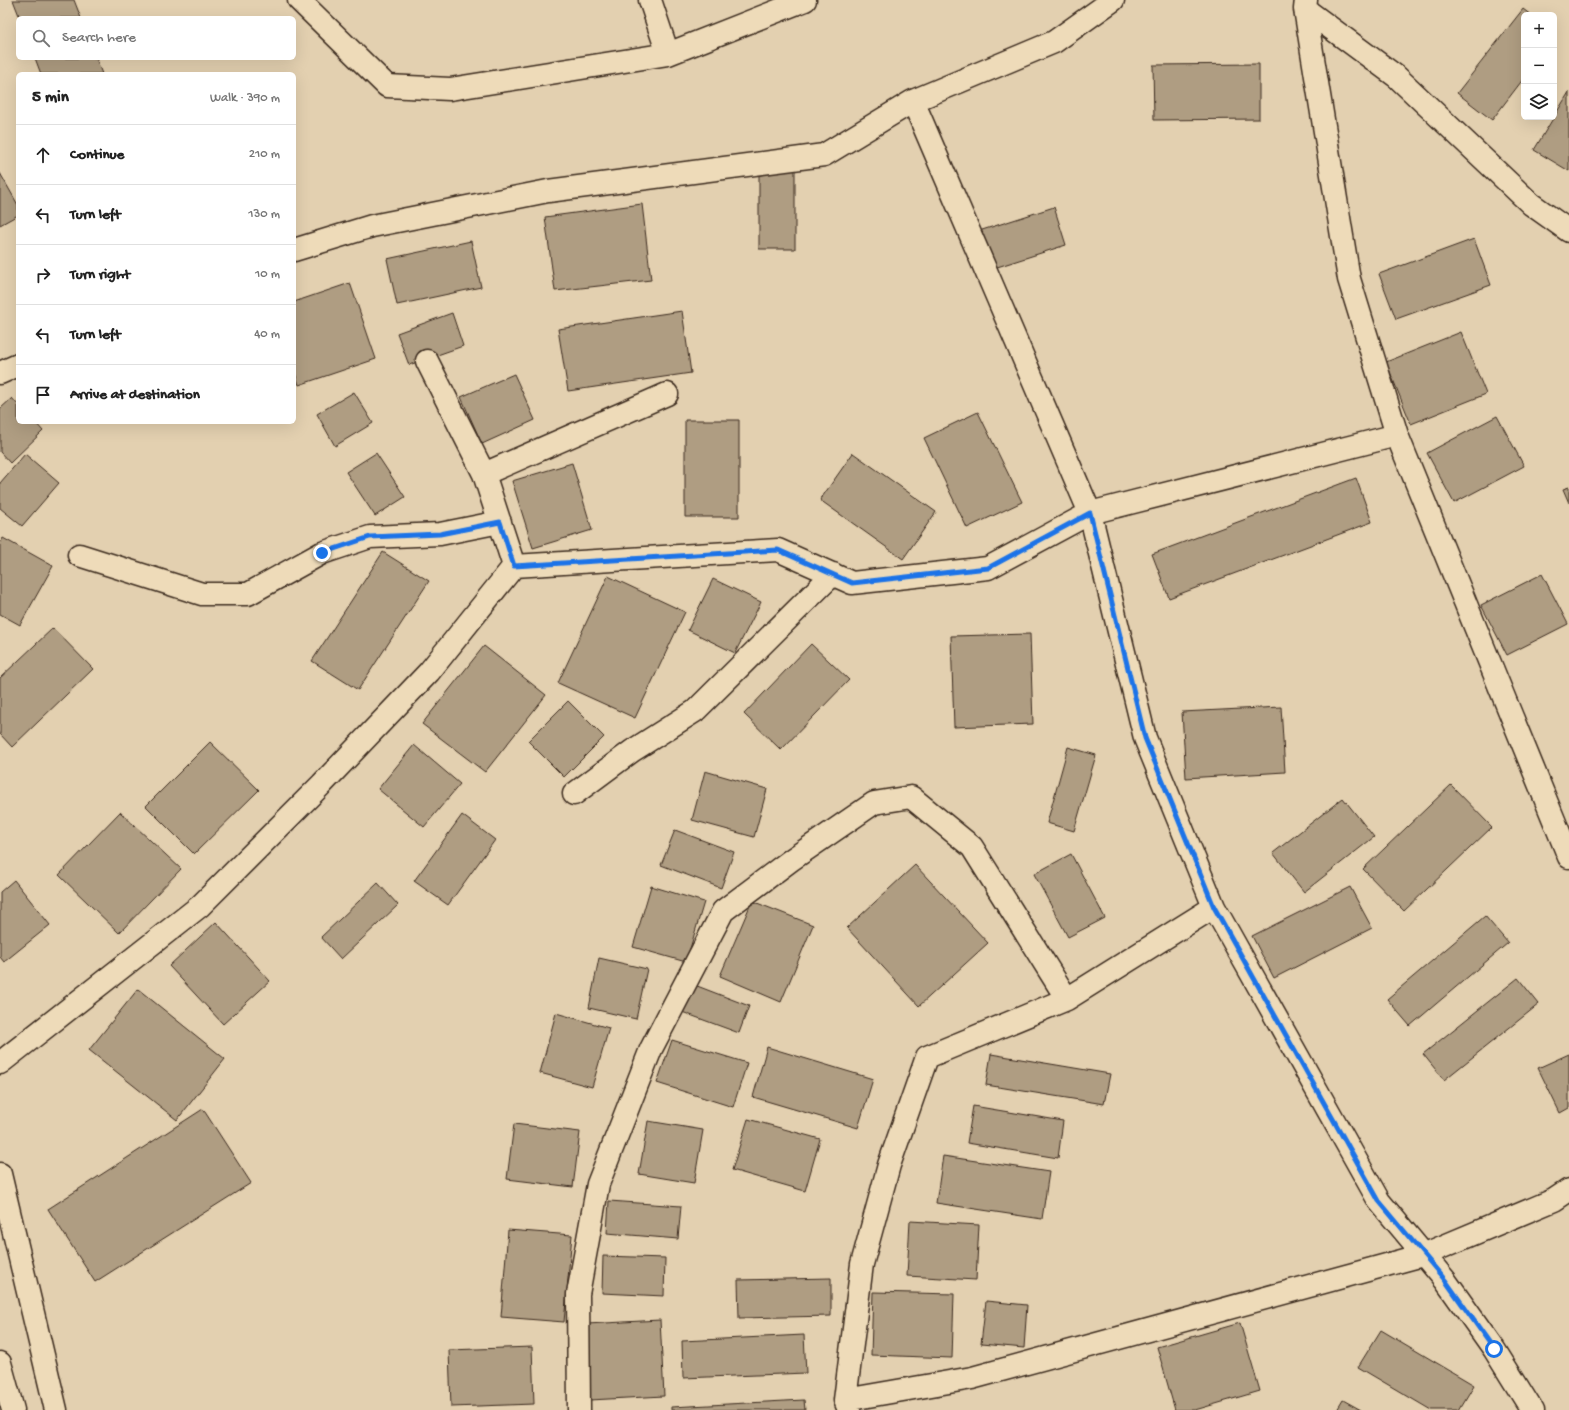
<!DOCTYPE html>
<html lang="en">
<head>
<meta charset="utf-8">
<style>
	body { margin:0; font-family:"Gochi Hand",sans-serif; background:#f6f6f6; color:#222 }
	.controls { position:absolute; right:12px; top:12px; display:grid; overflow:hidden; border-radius:6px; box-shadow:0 4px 16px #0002 }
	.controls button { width:36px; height:36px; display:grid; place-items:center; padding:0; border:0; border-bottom:1px solid #e0e0e0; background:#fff; color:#222; font:20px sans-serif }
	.stop { position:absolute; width:12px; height:12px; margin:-9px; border:3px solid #1a73e8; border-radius:50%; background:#fff }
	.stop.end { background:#1a73e8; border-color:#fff; box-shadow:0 1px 4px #0008 }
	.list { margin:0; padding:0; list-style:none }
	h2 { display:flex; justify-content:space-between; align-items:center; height:52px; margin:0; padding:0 16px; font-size:17px }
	h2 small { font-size:13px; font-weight:400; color:#767676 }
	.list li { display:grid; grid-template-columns:26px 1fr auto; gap:12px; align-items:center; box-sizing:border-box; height:60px; padding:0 16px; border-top:1px solid #e0e0e0 }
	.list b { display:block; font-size:15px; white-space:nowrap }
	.list em { font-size:13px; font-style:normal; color:#767676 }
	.icon { flex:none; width:22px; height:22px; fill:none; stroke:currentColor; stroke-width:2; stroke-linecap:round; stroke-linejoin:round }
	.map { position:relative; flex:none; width:1569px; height:1410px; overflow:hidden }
	.search { position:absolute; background:#fff; box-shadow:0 4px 16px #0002; left:16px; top:16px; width:280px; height:44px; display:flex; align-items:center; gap:10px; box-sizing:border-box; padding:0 14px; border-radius:6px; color:#767676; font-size:15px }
	.panel { position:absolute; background:#fff; box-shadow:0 4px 16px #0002; left:16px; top:72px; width:280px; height:352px; border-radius:6px }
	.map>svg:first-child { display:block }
</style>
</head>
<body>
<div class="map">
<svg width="1569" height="1410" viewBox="0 0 1569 1410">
	<rect width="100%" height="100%" fill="#e3d0b0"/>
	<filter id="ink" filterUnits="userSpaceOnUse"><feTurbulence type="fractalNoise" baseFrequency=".025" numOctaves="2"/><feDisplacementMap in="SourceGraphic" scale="8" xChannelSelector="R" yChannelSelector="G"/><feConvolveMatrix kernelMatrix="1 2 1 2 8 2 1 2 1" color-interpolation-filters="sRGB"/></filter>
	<g filter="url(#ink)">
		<path fill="#af9d82" stroke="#3b2a1e" d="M13,0H74L81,18H20Z
			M1523,9L1531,15H1524V78L1492,120L1457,93Z
			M35,58H96L102,74H41Z
			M1259,64V119L1154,120L1153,65Z
			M1569,92V171L1534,150Z
			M759,164H795V249H759Z
			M0,173L18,205V215L0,225Z
			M642,204L651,280L555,291L545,217Z
			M1054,207L1066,245L991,269L979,231Z
			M1474,239L1491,285L1396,319L1379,274Z
			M471,241L481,287L397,305L387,259Z
			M350,283L376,359L299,385L294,370V302Z
			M682,311L691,373L568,391L558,329Z
			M452,313L463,346L409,365L397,333Z
			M1461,332L1486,394L1411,424L1386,362Z
			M514,374L535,420L482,444L461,397Z
			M354,392L373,423L335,446L317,414Z
			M12,398L18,405V422H35L43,431L10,463L0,452V409Z
			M978,412L1022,502L967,528L924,438Z
			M1497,416L1524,466L1454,503L1427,453Z
			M685,420H739V517H685Z
			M376,453L405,497L375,516L346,472Z
			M853,453L936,512L903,559L820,500Z
			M25,454L59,483L22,526L0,508V483Z
			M572,463L592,530L533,548L512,481Z
			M1356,478L1372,522L1169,598L1152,554Z
			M1569,487V503L1563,489Z
			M3,538L53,566L20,625L0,614V544Z
			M383,552L429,581L358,690L312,661Z
			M1542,574L1568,624L1507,655L1481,605Z
			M608,576L685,612L635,718L558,683Z
			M713,579L761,602L735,653L688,630Z
			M53,628L93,669L12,747L0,734V678Z
			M1030,634L1033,724L954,727L951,636Z
			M811,644L849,680L781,750L744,714Z
			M484,646L546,695L485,772L422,724Z
			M568,701L604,737L564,777L528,741Z
			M1281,707L1285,772L1186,778L1182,712Z
			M210,742L259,790L194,854L146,806Z
			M414,745L460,784L424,827L378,789Z
			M1068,747L1096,755L1074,831L1047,823Z
			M705,771L767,789L754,837L692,820Z
			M1451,785L1492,827L1404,911L1363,869Z
			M1343,798L1374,837L1304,892L1273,853Z
			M120,812L181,869L119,933L59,875Z
			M462,815L495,840L448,905L414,881Z
			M675,830L734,852L721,888L661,865Z
			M1071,854L1105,918L1068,937L1034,874Z
			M915,865L988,943L919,1006L847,928Z
			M14,880L50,925L4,962L0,957V892Z
			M378,883L398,905L341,959L321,937Z
			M651,886L704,902L686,962L633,947Z
			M1350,887L1372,928L1274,978L1252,936Z
			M752,901L813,925L781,1002L720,976Z
			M1485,916L1508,943L1410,1026L1387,999Z
			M216,922L270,981L223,1024L169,966Z
			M599,958L647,969L636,1019L589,1008Z
			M1518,978L1539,1004L1444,1080L1423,1054Z
			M692,984L749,1006L739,1033L682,1012Z
			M138,989L225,1059L177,1120L89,1050Z
			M556,1013L609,1028L592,1087L540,1073Z
			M672,1040L747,1063L733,1107L657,1083Z
			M767,1047L873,1079L858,1128L753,1097Z
			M991,1054L1110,1074L1104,1104L986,1085Z
			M1569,1054V1108L1560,1113L1538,1068Z
			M973,1106L1063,1121L1058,1158L967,1143Z
			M203,1109L251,1183L95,1282L48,1209Z
			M748,1119L820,1139L805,1191L732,1170Z
			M648,1121L703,1130L694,1183L639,1174Z
			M514,1124L580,1132L573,1187L507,1179Z
			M943,1156L1049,1172L1042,1219L936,1203Z
			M609,1201L681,1206L678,1239L607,1233Z
			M910,1221L979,1225L976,1280L907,1276Z
			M508,1230L572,1235L564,1322L501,1317Z
			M603,1256L665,1258L664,1296L602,1293Z
			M831,1278V1316L739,1318L738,1280Z
			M873,1292L954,1294L952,1358L871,1355Z
			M986,1301L1027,1305L1024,1348L981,1344Z
			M660,1320L664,1396L590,1400L587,1324Z
			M1240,1323L1260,1391L1195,1410H1175L1157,1347Z
			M1381,1330L1474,1385L1459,1410H1431L1358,1367Z
			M804,1335L806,1373L683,1378L682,1341Z
			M532,1347L534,1404L451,1407L449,1350Z
			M804,1400L805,1410H671V1407Z
			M1343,1400L1361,1410H1337Z"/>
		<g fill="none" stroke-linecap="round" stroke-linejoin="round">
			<defs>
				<path id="minor" d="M299,0L387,86L450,89L668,54L805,0
					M650,0L668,54
					M1306,0L1305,9L1349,279L1397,435L1569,857
					M1305,9L1397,77L1531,204L1569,231
					M913,101L1090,513L1145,738L1214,907L1379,1201L1445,1280L1494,1349L1532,1410
					M294,250L372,226L548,191L824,155L913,101L1054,42L1113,0
					M427,361L484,474L514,566
					M0,373L18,365
					M484,474L667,394
					M79,555L202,594H248L322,553L370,537L440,534L500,522
					M574,794L632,751L695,711L833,574
					M0,1063L200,906L322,784L429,672L514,566L778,550L852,583L988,568L1090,513L1397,435
					M0,1174L56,1410
					M0,1363L13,1410
					M845,1400L972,1378L1423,1255L1554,1200L1569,1190
					M579,1410L578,1294L598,1184L651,1049L723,911L791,860L874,803L911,797L972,847L1067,999
					M849,1410L845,1400L862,1264L889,1165L927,1057L1067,999L1214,907"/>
			</defs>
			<use href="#minor" stroke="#3b2a1e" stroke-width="25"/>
			<use href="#minor" stroke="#eedbb9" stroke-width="22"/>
		</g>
	</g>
	<g fill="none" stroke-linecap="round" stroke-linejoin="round" filter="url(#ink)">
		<path stroke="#1a73e8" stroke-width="5" d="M322,553L370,537L440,534L500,522L514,566L778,550L852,583L988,568L1090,513L1145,738L1214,907L1379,1201L1445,1280L1494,1349"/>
	</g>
</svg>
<div class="controls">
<button>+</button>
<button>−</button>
<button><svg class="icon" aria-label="layers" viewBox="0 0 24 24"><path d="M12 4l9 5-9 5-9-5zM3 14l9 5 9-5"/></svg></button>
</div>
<div class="stop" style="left:1494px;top:1349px"></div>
<div class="stop end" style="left:322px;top:553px"></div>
<div class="search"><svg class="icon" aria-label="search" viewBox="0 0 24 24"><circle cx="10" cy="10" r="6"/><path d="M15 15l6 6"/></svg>Search here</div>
<section class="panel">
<h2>5 min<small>Walk · 390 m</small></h2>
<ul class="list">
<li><svg class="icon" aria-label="ahead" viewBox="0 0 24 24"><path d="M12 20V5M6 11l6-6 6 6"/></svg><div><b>Continue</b></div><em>210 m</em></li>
<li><svg class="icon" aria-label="left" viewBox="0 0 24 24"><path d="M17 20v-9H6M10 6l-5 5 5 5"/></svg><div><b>Turn left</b></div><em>130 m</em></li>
<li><svg class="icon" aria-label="right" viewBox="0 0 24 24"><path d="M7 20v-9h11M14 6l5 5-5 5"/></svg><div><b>Turn right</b></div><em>10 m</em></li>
<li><svg class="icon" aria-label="left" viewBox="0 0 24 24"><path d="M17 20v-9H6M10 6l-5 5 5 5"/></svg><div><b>Turn left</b></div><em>40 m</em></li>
<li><svg class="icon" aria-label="arrive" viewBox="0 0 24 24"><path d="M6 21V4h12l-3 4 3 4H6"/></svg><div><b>Arrive at destination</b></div></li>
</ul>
</section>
</div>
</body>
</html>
